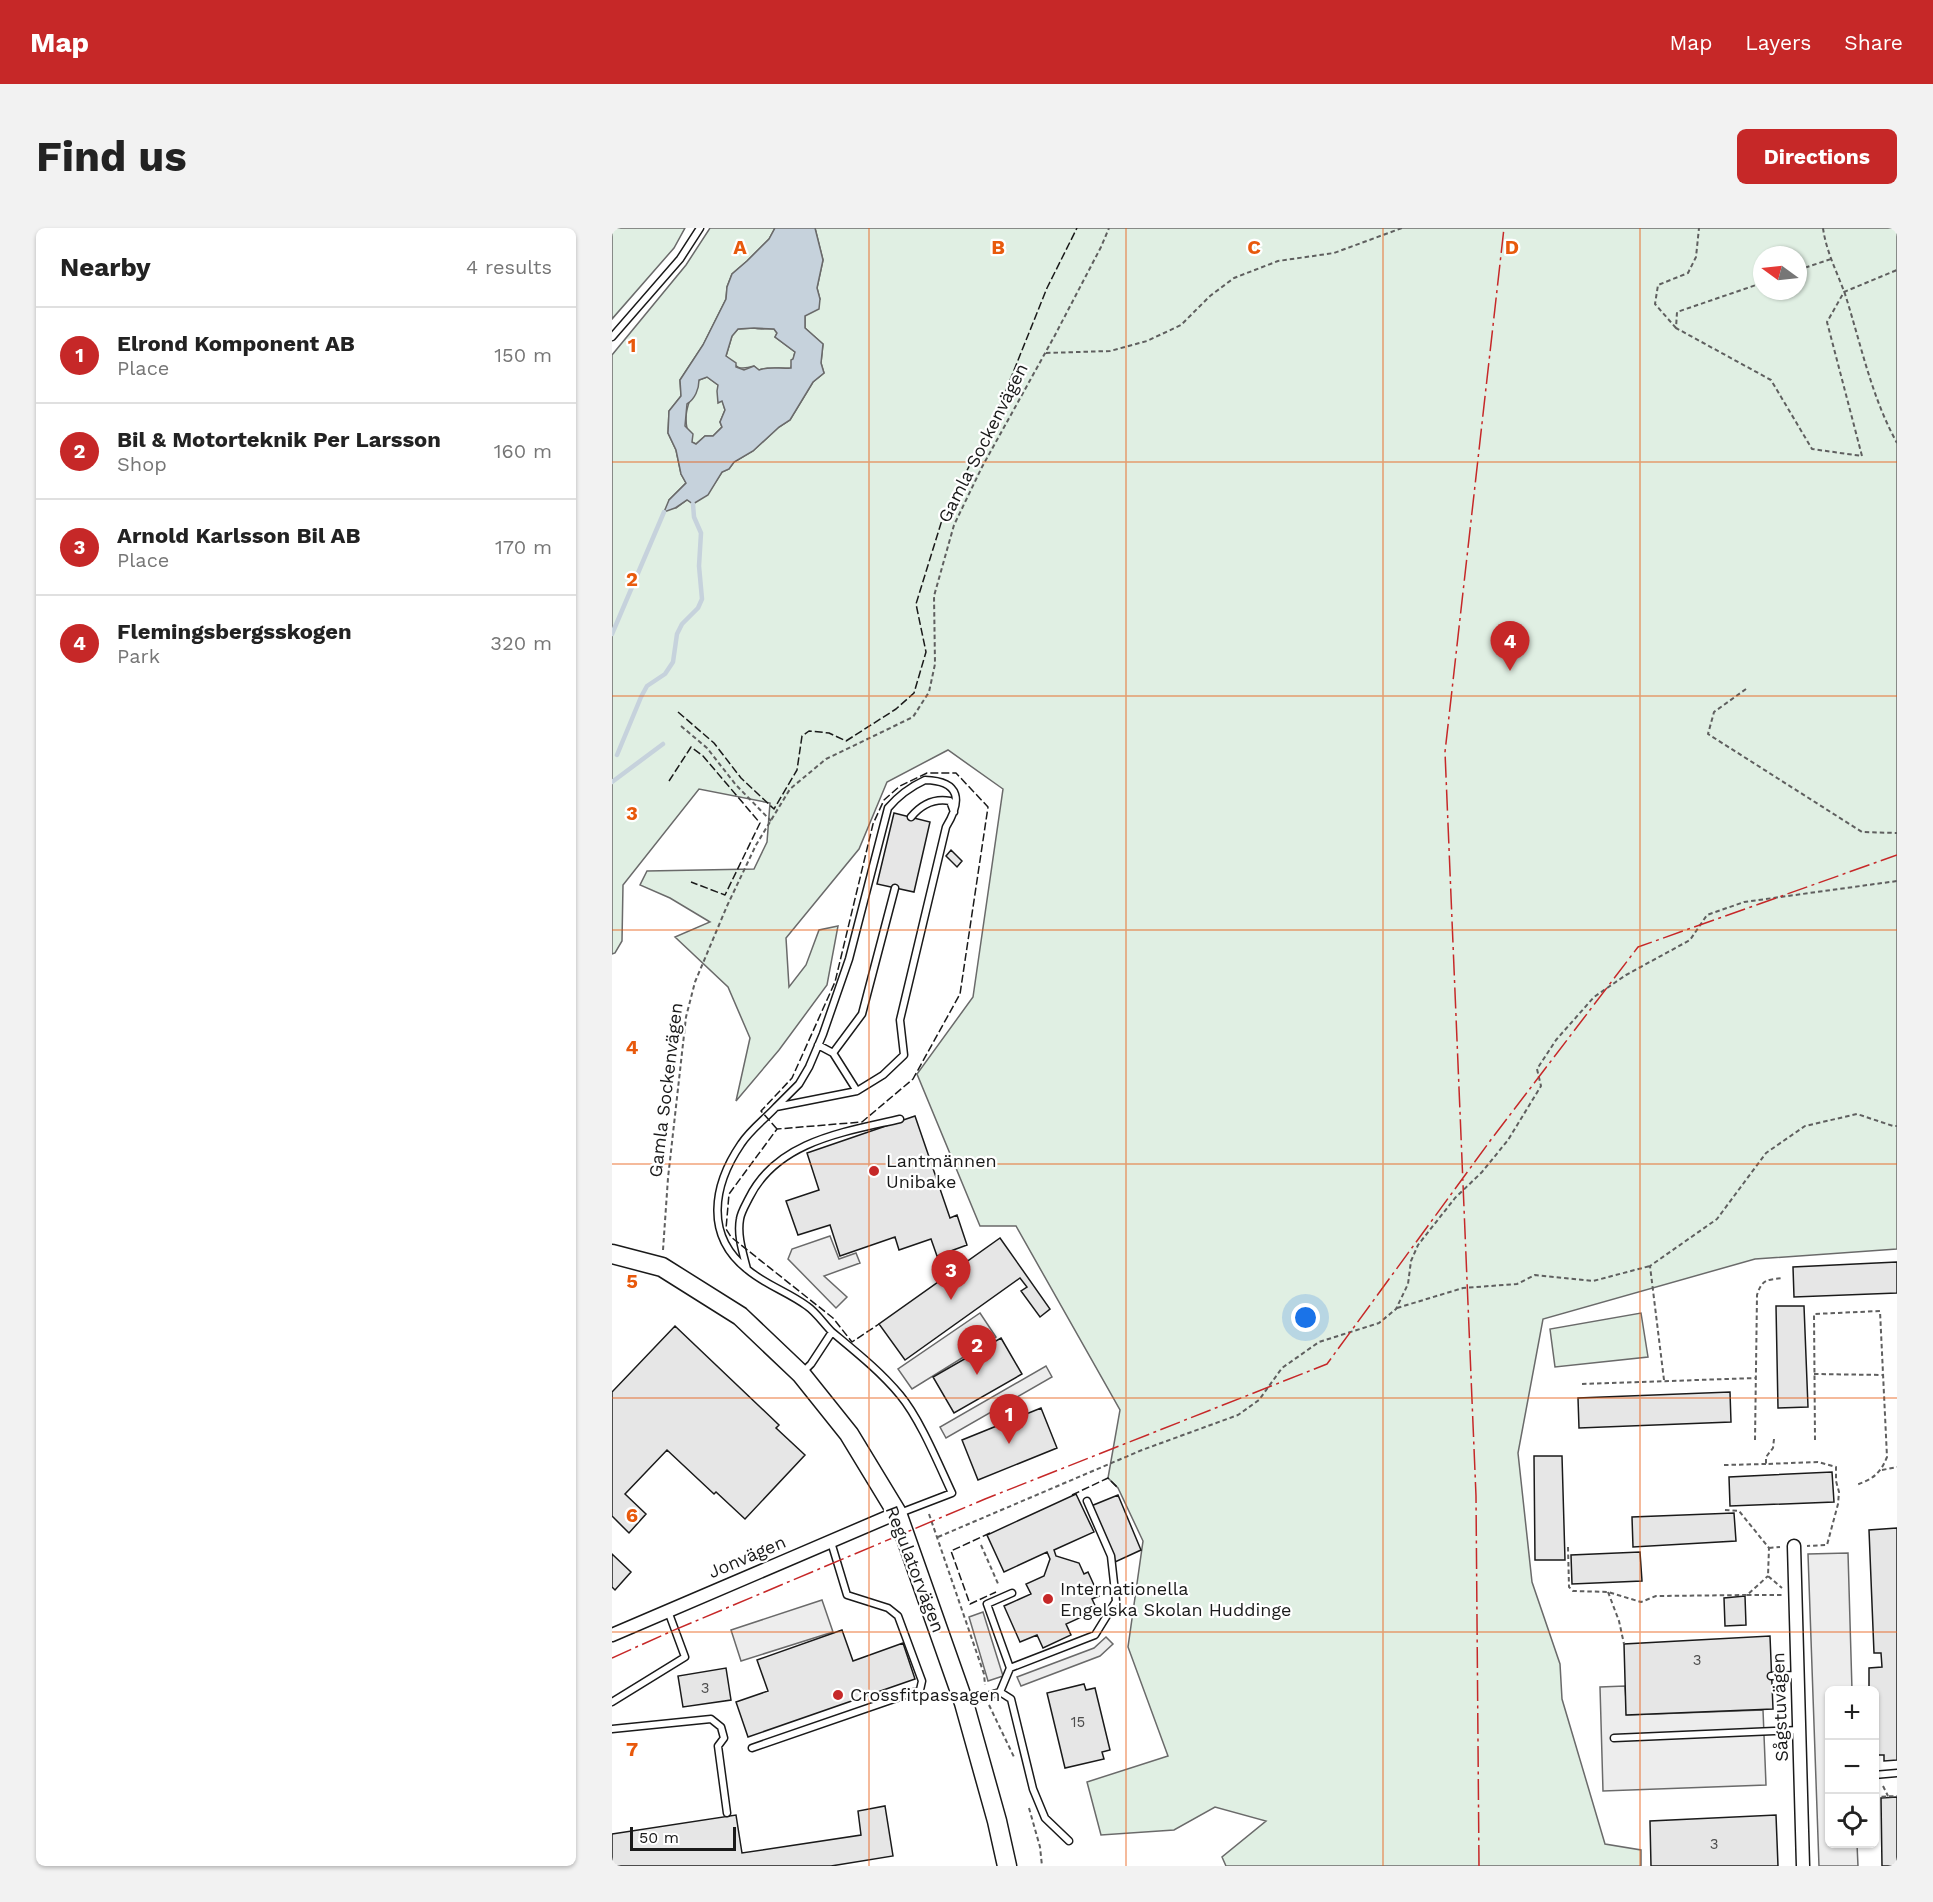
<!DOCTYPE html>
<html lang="en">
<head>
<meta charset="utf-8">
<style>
	body { margin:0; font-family:"Work Sans",sans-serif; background:#f2f2f2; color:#222 }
	.controls { position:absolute; right:18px; bottom:18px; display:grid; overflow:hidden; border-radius:9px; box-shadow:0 2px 4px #0004 }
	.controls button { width:54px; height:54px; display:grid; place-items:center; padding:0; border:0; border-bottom:2px solid #e0e0e0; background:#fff; color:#222; font:30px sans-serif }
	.compass { position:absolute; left:1141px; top:18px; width:54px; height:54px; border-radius:50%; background:#fff; box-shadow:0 2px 4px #0004; rotate:285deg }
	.scale { position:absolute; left:18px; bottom:15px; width:106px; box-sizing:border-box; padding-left:6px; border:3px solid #1a1a1a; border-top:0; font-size:16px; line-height:21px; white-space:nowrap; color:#1a1a1a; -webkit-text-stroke:4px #fff; paint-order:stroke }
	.you { position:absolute; left:694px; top:1090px; width:21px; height:21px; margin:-15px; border:4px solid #fff; border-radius:50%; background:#1a73e8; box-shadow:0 0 0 9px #1a73e833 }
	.badge { display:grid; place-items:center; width:39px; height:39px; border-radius:50%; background:#c62828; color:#fff; font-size:20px; font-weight:700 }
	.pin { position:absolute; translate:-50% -50px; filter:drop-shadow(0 2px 3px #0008) }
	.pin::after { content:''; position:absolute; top:32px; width:21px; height:18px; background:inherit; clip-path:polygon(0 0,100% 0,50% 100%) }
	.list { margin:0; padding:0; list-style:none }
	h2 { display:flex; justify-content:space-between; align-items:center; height:78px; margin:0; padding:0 24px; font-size:26px }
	h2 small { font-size:20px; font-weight:400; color:#767676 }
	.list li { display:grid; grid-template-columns:39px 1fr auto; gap:18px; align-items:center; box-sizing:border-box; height:96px; padding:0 24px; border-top:2px solid #e0e0e0 }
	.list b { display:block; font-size:22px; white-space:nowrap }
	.list p { margin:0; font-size:20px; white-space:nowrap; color:#767676 }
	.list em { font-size:20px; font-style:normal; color:#767676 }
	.icon { flex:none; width:33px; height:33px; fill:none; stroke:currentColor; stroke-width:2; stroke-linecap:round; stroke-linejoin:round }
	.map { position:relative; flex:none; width:1285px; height:1638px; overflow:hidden; border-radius:9px }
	header { display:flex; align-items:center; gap:36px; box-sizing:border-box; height:84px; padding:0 30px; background:#c62828; color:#fff }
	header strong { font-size:28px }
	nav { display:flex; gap:33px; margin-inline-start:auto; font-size:21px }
	.intro { display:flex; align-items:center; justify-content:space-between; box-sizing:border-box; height:144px; padding:0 36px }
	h1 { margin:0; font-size:42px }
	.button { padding:15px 27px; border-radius:9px; background:#c62828; color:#fff; font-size:21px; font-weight:700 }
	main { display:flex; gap:36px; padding:0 36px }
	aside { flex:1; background:#fff; border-radius:9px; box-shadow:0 2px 4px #0004 }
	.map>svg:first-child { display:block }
</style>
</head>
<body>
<header>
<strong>Map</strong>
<nav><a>Map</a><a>Layers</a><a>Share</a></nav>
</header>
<div class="intro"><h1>Find us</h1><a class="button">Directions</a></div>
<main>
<aside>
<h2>Nearby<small>4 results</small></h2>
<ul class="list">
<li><span class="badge">1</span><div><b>Elrond Komponent AB</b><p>Place</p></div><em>150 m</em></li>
<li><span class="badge">2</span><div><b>Bil &amp; Motorteknik Per Larsson</b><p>Shop</p></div><em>160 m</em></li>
<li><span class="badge">3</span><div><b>Arnold Karlsson Bil AB</b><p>Place</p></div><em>170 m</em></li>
<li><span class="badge">4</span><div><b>Flemingsbergsskogen</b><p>Park</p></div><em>320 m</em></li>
</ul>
</aside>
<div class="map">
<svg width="1285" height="1638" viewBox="0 0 1285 1638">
	<rect width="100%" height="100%" fill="#fff"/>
	<path fill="#e0efe3" stroke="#6a6a6a" stroke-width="1.5" fill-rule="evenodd" d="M0,0H73L62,20L0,91Z
		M98,0H163L157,11L135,33L120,46L115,59L114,71L91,117L68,152L69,168L57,183L56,205L64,222L69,246L74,255L57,272L64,280L75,272L95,267L110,244L117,241L122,234L141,223L167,199L178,192L201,154L212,145L209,135L211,116L193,100V88L208,71L205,60L211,32L203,0H1285V1021L1143,1031L931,1091L906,1225L920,1354L948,1436L950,1471L993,1616L1029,1622V1638H614L610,1629L654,1593L603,1579L562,1602L489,1607L475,1554L556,1528L516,1419L531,1313L506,1260L496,1250L508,1182L404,998H368L305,846L361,769L391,561L336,522L275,554L247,621L174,710L177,759L194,737L207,702L226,698L215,757L167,822L124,873L138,810L116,759L63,709L98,694L58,670L28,657L35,643L142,641L155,614L158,575L87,561L11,657L10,713L3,725L0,726V127L74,37ZM1150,27H1186V63H1150Z
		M142,100C149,102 154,100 162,101L165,105L163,109L183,124L179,140C168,141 157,138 147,142L142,138C126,143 124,139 114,128L120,108L126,101Z
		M95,149L106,157L113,182L108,194L110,199L101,208H93L84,216L79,214C69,189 75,176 87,152Z
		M1029,1085L1036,1129L943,1139L938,1101Z"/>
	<path fill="#ededed" stroke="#6a6a6a" stroke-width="1.5" d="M218,1008L227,1031L244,1025L248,1035L212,1048L235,1069L224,1080L176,1031L180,1021Z
		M368,1085L384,1109L300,1161L286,1141Z
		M434,1138L440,1149L334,1210L328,1199Z
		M1236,1325L1240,1462H1218V1616H1245L1246,1638H1207L1196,1326Z
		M210,1372L221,1404L129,1433L119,1402Z
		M371,1384L391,1448L376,1453L357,1389Z
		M494,1409L501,1416L488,1428L409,1458L405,1449L482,1420Z
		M1013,1458L1015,1487L1151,1482L1154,1557L991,1563L988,1459Z"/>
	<path fill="#c6d2dc" stroke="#6a6a6a" stroke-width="1.5" fill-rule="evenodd" d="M163,0H203L211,32L205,60L208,71L207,81L193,88V100L211,116L209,135L212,145L201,154L178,192L167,199L141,223L122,234L117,241L110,244L96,267L81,276L75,272L63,280L52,284L57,272L74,255L69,246L64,222L56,205L57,183L69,168L68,152L91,117L114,71L115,59L120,46L135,33L157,11ZM142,100L162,101L165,105L163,109L183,124L181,131L179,132V140C168,141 157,138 147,142L142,138L132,142L124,139V135L114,128L120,108L126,101ZM95,149L106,157L105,163L106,175L110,173L113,182L108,194L110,199L101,208H93L84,216L80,214L81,206L73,198L75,176C83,171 87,161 87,152Z"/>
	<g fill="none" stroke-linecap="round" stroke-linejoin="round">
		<path stroke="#c6d2dc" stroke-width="4.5" d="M0,406L52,284
			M5,527L29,469L35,458L53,446L61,434L65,406L70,396L86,380L90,371L87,338L89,305L82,289L81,276
			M0,554L51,516"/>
	</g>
	<path fill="#e6e6e6" stroke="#1a1a1a" stroke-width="1.5" d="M282,585L318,594L302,664L265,656Z
		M339,622L350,633L345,639L334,628Z
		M303,888L338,990L345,987L355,1017L325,1028L319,1011L287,1022L283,1009L228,1028L218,997L186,1007L174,973L207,962L195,925Z
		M388,1010L438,1081L428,1089L409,1063L415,1059L408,1050L293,1132L267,1096Z
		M1285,1034V1065L1182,1069L1181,1039Z
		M1164,1078H1192L1196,1179L1166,1180Z
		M63,1098L167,1197L164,1200L193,1227L133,1291L104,1264L102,1266L55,1222L13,1266L34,1286L17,1305L0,1288V1164Z
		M389,1110L410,1146L342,1185L321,1149Z
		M1118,1164L1119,1194L967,1200L966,1170Z
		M429,1180L445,1220L366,1252L350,1212Z
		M922,1228H950L953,1332H923Z
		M1220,1244L1222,1274L1118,1278L1117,1249Z
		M464,1266L482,1304L442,1322L444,1328L467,1335L472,1346L476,1344L487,1368L480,1371L485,1382L454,1396L459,1407L431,1420L425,1407L408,1414L392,1378L419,1366L414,1356L432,1348L438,1331L435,1324L392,1344L375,1307Z
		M506,1267L529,1322L503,1334L479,1278Z
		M1122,1285L1124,1313L1021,1319L1020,1289Z
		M1285,1300V1532L1272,1533V1527H1262V1462H1257V1440L1270,1439L1269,1425H1262L1257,1302Z
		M1028,1324L1030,1353L960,1356L959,1327Z
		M0,1326L19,1344L3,1362L0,1359Z
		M1133,1368L1134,1397L1113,1398L1112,1370Z
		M230,1402L241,1433L291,1415L303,1451L136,1509L124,1474L156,1463L145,1432Z
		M1158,1408L1161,1481L1014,1487L1012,1416Z
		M114,1440L119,1472L71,1479L66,1448Z
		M472,1456L474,1462L483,1460L498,1522L490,1524L492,1531L453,1540L435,1465Z
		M1285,1569V1638H1270L1269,1570Z
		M273,1578L281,1628L219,1638H0V1606L124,1587L130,1625L249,1607L246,1583Z
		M1164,1587L1166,1638H1039L1038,1593Z"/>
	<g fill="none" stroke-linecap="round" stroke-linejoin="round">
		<defs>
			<path id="lane" d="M0,109L68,31L88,0
				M313,552C349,553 350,573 334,599L288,792L292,827L271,847L245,863L164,879L187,856L197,839L211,806L237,731L276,580C287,567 298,559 313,552Z
				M299,589C309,577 322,570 338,573L342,584
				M206,817L221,825L245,863
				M221,825L250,786L283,660
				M164,879C153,891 138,902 129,916C101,957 92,1008 136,1042C154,1057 176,1064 195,1078C204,1084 212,1096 220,1104
				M135,1041C131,1025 125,1008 128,991C129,984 134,976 137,970C165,913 232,904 288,891
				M190,1145L199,1136L220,1104C244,1124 268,1143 288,1167C308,1191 326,1235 340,1265L288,1285
				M400,1365L375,1376L398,1440L388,1464L399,1471L421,1561L433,1590L457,1613
				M398,1440L483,1407L504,1373L499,1328L475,1273
				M1159,1448L1185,1447
				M0,1474L73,1429L56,1383
				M354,1474L388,1464
				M0,1501L99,1491L109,1499L112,1510L106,1518L115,1585
				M1002,1510L1187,1502
				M140,1520L308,1462L310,1453L286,1388L276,1380L235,1367L219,1314
				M1262,1547L1285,1545"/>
			<path id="street" d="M1182,1318L1191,1638
				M0,1407L285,1285"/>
			<path id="secondary" d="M0,1026L50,1039L128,1088L189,1146L237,1206L285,1285L352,1475L385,1593L395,1638"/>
		</defs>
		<use href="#lane" stroke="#1a1a1a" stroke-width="9"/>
		<use href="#street" stroke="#1a1a1a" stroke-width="15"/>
		<use href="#secondary" stroke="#1a1a1a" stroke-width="21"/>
		<path stroke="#5f5f5f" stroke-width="2" stroke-dasharray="4.5 3" stroke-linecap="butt" d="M1211,0C1214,23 1225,44 1233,66C1249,116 1259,168 1285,215
			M1186,42L1219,31
			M1150,55L1065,84L1064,100L1159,152L1200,221L1250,228L1215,94L1232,64L1285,42
			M1064,100L1043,76L1046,57L1076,45L1084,29L1087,0
			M434,125L498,123L535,113L569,97L598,68L622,50L666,33L722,25L790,0
			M1134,461L1102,484L1096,506L1250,604L1285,605
			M69,498L95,520L124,557L159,593
			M51,1022L56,950L74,789L83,754L115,678L144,617L178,561L214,531L301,489L317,464L323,436L322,368L342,297L370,239L442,109L489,19L497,0
			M785,1080L851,1060L905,1056L923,1047L981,1053L1038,1038
			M1202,1146L1271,1147
			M1052,1152L1038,1038L1105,991L1154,925L1193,898L1245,886L1281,898H1285
			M970,1156L1144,1150
			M1162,1211L1161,1220L1154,1229V1236L1206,1234L1224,1239V1253L1227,1264L1226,1276L1215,1317L1195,1318
			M1143,1212L1145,1067C1150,1051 1155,1052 1170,1050
			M1203,1212L1202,1086L1268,1083L1275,1229C1268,1246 1261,1251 1244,1257
			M1112,1237L1154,1236
			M1270,1242L1285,1239
			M1113,1282L1127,1283L1157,1320L1156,1348L1170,1360
			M317,1286L372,1446L373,1457
			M326,1309L530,1222L626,1187L647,1172L670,1140L707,1114L767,1095L784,1081L796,1056L799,1033L806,1017L843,970L870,944L896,912L929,858L925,841L944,812L982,769L1014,747L1078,712L1095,687L1132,674L1285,653
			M369,1317L387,1358
			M956,1319L957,1359L961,1363L996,1364L1029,1374L1044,1368L1135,1367L1156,1348
			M1157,1320L1168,1319
			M996,1364L1007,1393L1012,1416
			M1135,1367H1171
			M377,1477L402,1529
			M1271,1558L1276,1568
			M1262,1569L1285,1568
			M417,1580L428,1619L430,1638"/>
		<use href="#lane" stroke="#fff" stroke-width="6"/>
		<use href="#street" stroke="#fff" stroke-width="12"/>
		<use href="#secondary" stroke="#fff" stroke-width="18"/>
		<path stroke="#1a1a1a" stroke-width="1.5" stroke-dasharray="8 3" stroke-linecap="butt" d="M66,484L102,515L129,550L162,581L185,542L190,508L197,503L217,505L234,513L284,481L302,465L314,424L304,376L330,292L388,177L435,60L465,0
			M57,553L79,519L91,528L148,595L113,667L79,654
			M165,901L149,883L180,850L223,754L261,596L272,572L288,558L315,545H344L376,579L348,766L301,851L250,894L165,901L117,966L114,1001L119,1009L221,1090L240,1114L267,1096
			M460,1267L496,1250L506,1260
			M378,1305L339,1323L358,1376L384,1364"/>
		<path stroke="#c62828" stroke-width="1.5" stroke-dasharray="21 4.5 3 4.5" stroke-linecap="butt" d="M0,1430L60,1403L373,1271L715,1136L878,913L1026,719L1285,627
			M867,1638L864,1268L833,524L892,0"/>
	</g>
	<path fill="none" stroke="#e8590c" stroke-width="1.5" stroke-opacity="0.55" d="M257,0V1638M514,0V1638M771,0V1638M1028,0V1638M0,234H1285M0,468H1285M0,702H1285M0,936H1285M0,1170H1285M0,1404H1285"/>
	<g fill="#c62828" stroke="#fff" stroke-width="2">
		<circle cx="262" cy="943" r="6"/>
		<circle cx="436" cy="1371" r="6"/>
		<circle cx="226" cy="1467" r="6"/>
	</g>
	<g text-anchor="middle" stroke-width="4.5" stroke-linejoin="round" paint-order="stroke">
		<g font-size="15" fill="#4d4d4d">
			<text x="1085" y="1437">3</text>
			<text x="93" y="1465">3</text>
			<text x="466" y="1499">15</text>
			<text x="1102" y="1621">3</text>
		</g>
		<g font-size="18" fill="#1a1a1a" stroke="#fff">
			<text transform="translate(371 215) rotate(-63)" y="6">Gamla Sockenvägen</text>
			<text transform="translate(54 862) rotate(-83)" y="6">Gamla Sockenvägen</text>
			<text transform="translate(135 1329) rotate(-23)" y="6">Jonvägen</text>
			<text transform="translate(303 1341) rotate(69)" y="6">Regulatorvägen</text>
			<text transform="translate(1168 1479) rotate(-92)" y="6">Sågstuvägen</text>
		</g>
		<g font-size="18" fill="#1a1a1a" stroke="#fff" text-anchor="start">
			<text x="274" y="939">Lantmännen<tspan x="274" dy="21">Unibake</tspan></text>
			<text x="448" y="1367">Internationella<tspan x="448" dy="21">Engelska Skolan Huddinge</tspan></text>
			<text x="238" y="1473">Crossfitpassagen</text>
		</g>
	</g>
	<g font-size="20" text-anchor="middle" font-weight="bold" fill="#e8590c" stroke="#fff" stroke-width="4.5" stroke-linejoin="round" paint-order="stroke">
		<text x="128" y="26">A</text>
		<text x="386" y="26">B</text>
		<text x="642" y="26">C</text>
		<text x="900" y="26">D</text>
		<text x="20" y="124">1</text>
		<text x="20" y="358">2</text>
		<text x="20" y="592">3</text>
		<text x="20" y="826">4</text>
		<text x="20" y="1060">5</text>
		<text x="20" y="1294">6</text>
		<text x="20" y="1528">7</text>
	</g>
</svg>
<div class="controls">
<button>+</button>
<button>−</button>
<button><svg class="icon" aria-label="locate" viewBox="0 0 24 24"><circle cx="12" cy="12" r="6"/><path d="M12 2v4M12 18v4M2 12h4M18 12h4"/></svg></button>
</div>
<svg class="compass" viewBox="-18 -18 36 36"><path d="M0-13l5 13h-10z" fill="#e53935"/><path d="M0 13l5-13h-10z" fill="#767676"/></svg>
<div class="scale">50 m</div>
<div class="you"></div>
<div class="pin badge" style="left:397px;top:1216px">1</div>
<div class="pin badge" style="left:365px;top:1147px">2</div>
<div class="pin badge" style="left:339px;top:1072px">3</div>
<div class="pin badge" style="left:898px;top:443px">4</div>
</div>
</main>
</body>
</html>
